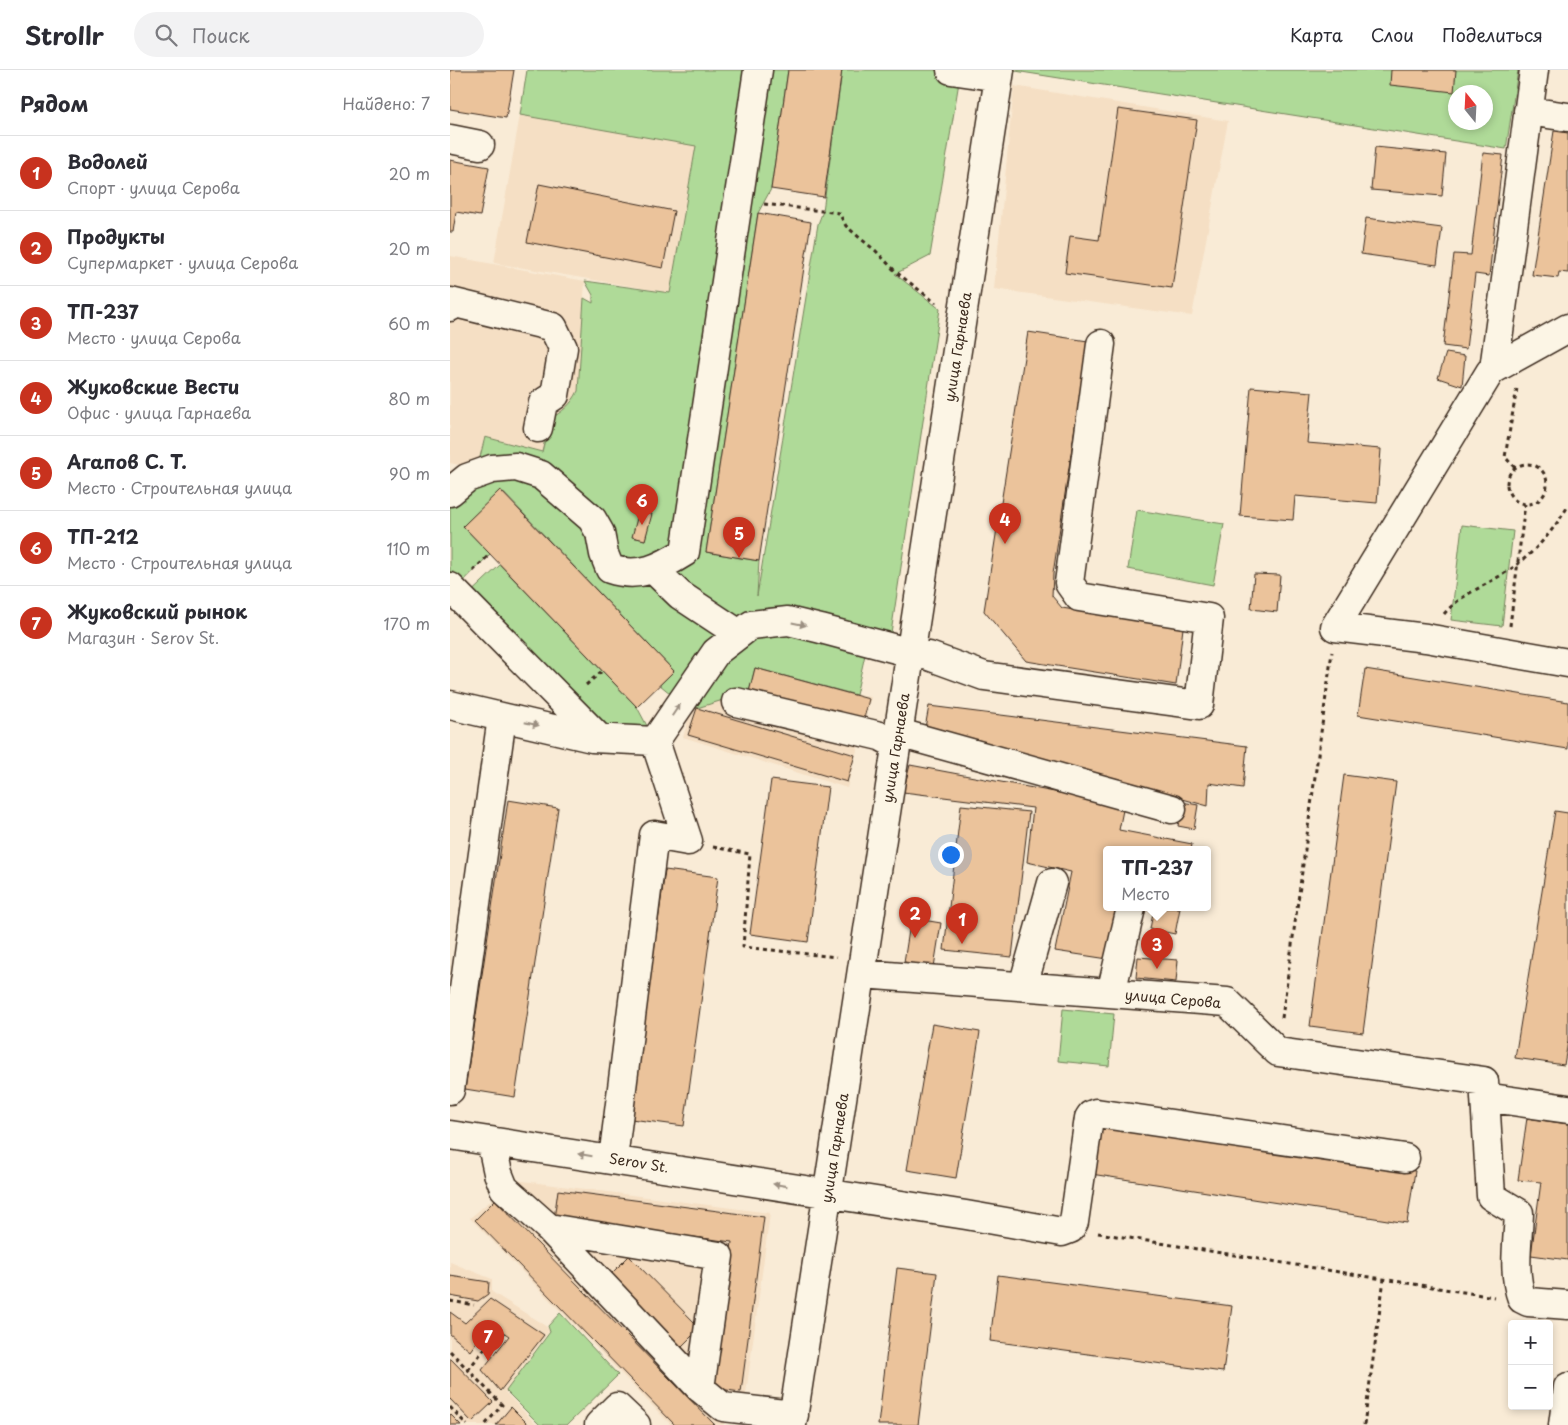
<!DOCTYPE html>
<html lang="ru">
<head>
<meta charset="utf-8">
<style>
	body { margin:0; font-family:"Playpen Sans",sans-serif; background:#f2f2f3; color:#2b2b33 }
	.controls { position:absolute; right:15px; bottom:15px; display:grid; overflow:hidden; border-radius:5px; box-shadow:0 2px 8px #0003 }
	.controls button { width:45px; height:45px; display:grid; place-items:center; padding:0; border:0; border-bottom:1px solid #e1e1e2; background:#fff; color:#2b2b33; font:25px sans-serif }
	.compass { position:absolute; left:998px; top:15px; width:45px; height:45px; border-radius:50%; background:#fff; box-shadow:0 2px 8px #0003; rotate:342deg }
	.you { position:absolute; left:500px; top:784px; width:18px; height:18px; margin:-12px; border:4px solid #fff; border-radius:50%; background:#1a73e8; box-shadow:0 0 0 8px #1a73e833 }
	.badge { display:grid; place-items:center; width:32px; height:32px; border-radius:50%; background:#c8321e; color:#fff; font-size:16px; font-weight:700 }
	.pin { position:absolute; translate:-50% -41px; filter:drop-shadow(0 1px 2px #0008) }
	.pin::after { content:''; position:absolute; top:26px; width:18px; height:15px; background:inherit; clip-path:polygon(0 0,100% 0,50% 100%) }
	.popup { position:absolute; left:653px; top:776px; width:108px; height:65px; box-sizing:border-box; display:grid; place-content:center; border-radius:5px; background:#fff; filter:drop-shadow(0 1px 4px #0005); font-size:16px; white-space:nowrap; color:#7c7c81 }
	.popup b { font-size:19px; color:#2b2b33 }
	.popup::after { content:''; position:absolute; left:50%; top:100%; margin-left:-10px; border:10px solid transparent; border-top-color:#fff }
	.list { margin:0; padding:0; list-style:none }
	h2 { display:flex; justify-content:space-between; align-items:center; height:65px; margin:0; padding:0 20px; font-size:21px }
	h2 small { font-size:16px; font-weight:400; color:#7c7c81 }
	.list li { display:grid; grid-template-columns:32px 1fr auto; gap:15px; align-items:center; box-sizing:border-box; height:75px; padding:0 20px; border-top:1px solid #e1e1e2 }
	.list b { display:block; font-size:19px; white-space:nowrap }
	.list p { margin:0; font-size:16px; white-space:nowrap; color:#7c7c81 }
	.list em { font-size:16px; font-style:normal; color:#7c7c81 }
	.icon { flex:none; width:28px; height:28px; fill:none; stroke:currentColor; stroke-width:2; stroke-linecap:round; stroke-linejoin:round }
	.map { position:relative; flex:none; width:1118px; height:1355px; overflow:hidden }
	header { display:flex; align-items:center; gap:30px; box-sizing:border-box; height:70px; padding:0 25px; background:#fff; border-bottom:1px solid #e1e1e2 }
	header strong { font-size:24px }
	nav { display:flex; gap:28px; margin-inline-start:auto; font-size:18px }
	.search { width:350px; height:45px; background:#f2f2f3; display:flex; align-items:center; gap:12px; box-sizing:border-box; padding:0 18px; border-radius:28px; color:#7c7c81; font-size:19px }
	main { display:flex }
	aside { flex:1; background:#fff }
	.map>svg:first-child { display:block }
</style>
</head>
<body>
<header>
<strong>Strollr</strong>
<div class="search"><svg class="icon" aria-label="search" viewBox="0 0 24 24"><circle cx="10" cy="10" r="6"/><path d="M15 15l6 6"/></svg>Поиск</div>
<nav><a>Карта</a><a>Слои</a><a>Поделиться</a></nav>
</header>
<main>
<aside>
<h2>Рядом<small>Найдено: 7</small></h2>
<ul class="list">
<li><span class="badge">1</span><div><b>Водолей</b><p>Спорт · улица Серова</p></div><em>20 m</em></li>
<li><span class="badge">2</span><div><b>Продукты</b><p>Супермаркет · улица Серова</p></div><em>20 m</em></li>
<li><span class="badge">3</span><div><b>ТП-237</b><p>Место · улица Серова</p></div><em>60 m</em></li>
<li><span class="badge">4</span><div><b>Жуковские Вести</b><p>Офис · улица Гарнаева</p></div><em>80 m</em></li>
<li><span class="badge">5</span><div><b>Агапов С. Т.</b><p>Место · Строительная улица</p></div><em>90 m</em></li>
<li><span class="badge">6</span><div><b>ТП-212</b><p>Место · Строительная улица</p></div><em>110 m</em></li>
<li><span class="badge">7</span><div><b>Жуковский рынок</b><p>Магазин · Serov St.</p></div><em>170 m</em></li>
</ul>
</aside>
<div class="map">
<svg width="1118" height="1355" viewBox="0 0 1118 1355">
	<rect width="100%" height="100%" fill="#f9ebd6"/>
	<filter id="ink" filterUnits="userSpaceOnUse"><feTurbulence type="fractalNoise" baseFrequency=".02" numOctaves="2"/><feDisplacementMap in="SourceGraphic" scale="10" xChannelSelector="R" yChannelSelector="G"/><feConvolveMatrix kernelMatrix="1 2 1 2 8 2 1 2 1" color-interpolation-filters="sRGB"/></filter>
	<g filter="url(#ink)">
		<path fill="#f5dfc4" d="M564,16L778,51L742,246L544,219Z
			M70,45L246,75L220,223L44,193Z
			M0,186L135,211L128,321L122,334L112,342L100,349L93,382L35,367L27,399L0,393Z
			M302,595L406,625L421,627L397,718L233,667L243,634Z
			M65,1110L320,1143L295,1331L273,1355H221L20,1148Z
			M0,1192L42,1209V1222L97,1257L99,1261L55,1322L87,1355H0Z"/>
		<path fill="#afda98" stroke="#75825b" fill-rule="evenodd" d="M77,0H338L321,119L308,143L256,482L309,491L307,526L368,154L373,141L392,0H511L480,186L445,204L490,239L441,563L421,558L406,625L305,598L299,622L247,638L243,634L231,632L210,615L224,601L51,420L13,456L40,484L4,521L0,517V422L27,399L35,367L92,382L100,349C113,341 121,335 128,321L134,228L143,233V225L135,211L220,223L246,76L70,45ZM189,441L201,444L195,470L183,467Z
			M559,0H1068L1056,79ZM1006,22H1036V52H1006Z
			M687,440L774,454L763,515L678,499Z
			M1012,455L1063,461L1052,556L1001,550Z
			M50,495L187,637L205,671L149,668L13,530Z
			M613,939L664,944L659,996L608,991Z
			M110,1243L168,1305L117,1355H90L56,1321L100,1262L98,1256Z"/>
		<path fill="#ebc39b" stroke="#3b2a1e" d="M0,0H64L56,48L0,39Z
			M338,0H392L374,127L321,119Z
			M941,0H1006L1004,22L940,15Z
			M668,39L747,50L722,218L615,203L620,166L649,170Z
			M1104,61L1118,63V203L1109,202L1108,208L1082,205Z
			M925,77L996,84L992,126L921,120Z
			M1033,83L1053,85L1039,206L1025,204L1016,279L993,276L1004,184L1021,185Z
			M0,90L39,97L30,146L6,142L3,162H0Z
			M89,114L224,141L213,198L77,172Z
			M308,143L361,152L309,491L256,482Z
			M916,148L992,158L987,195L911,184Z
			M578,262L638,271L603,504L602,526L612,538L733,558L726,615L576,591L534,541Z
			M996,283L1015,286L1012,316L988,308Z
			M801,317L862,322L857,373L931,379L927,433L845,426L843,450L790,446Z
			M50,420L224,601L187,637L13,456Z
			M189,441L202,444L195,470L182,467Z
			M804,504L830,505L827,542L801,539Z
			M305,598L419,629L413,652L299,622Z
			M915,599L1118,632V679L908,645Z
			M479,636L797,676L793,718L759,713L758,736L475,658Z
			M247,638L405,685L397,712L238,665Z
			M460,695L674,735L669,760L742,774L741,780H657V838H669L658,889L605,881L621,802L577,792L583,738L453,722Z
			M894,705L946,712L913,963L860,956Z
			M321,710L378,717L358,872L300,864Z
			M58,730L108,738L65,1027L15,1019Z
			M732,732L748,735L744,759L728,756Z
			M511,735L579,742L562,887L494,880Z
			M1105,741L1118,743V971L1114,995L1065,988Z
			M215,800L268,807L234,1056L181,1049Z
			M704,838H730L725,864L700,859Z
			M461,848L491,853L484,897L454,892Z
			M688,887L728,890L726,912L686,908Z
			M482,954L530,962L506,1108L457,1100Z
			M1077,1048L1118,1054V1190L1081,1185L1091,1112L1068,1110Z
			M649,1052L965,1101L957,1153L641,1104Z
			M108,1120L314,1147L291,1322L262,1318L282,1172L104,1149Z
			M45,1130L265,1355H225L25,1150Z
			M179,1186L250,1258L231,1277L160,1205Z
			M447,1198L487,1203L468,1355H428Z
			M548,1205L782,1236L773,1302L540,1271Z
			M0,1206L39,1212L38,1224L28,1231L0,1226Z
			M40,1229L94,1265L50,1321L32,1300L59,1266L40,1253L20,1281L0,1264V1242L15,1253Z
			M0,1288L43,1332L22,1352L0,1329Z
			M61,1337L79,1355H46Z
			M0,1344L11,1355H0Z"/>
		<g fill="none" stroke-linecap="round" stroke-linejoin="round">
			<defs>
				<path id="minor" d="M501,0L549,7
					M1084,0L1044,299L1040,302L885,557L976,568L1118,593
					M1078,41L1118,47
					M0,69L30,75
					M0,237L1,232L103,257L113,278L105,325L93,333L88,358
					M1044,299L1118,258
					M0,422L17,408L42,399L66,397L91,405L142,449L150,463L154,484L160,499C190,509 211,497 235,482L308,0
					M203,499L230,525L289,564
					M0,517L149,668
					M286,632L430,666L447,675
					M0,635L142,668L205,671L266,582L301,555L338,551L371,559L461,583L479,586L534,606L749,635L759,548L629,527L619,513L651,274
					M449,663L722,739
					M412,904L777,932L828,982L1034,1011L1035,1027L1118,1039
					M573,916L602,813
					M661,923L681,838
					M0,1020L52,647
					M1035,1027L1041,1126L1069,1143C1068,1171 1062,1202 1072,1229L1078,1232L1118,1235
					M0,1065L516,1145L612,1162L620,1159L624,1152L639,1048L641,1045L646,1043L955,1088
					M41,1071L48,1103L54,1118L99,1158L250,1318L273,1337L344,1345
					M163,1089L204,765L238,771L205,671
					M99,1158L269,1186L250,1318
					M149,1355L167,1337L186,1355
					M342,1355L550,0
					M1113,1355L1118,1317"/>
			</defs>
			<use href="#minor" stroke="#3b2a1e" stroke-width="31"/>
			<path stroke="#3b2a1e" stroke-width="3" stroke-dasharray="4 4" stroke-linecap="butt" d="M314,134L389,143L396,156L411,169L426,181L446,202L486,233
				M1057 414a20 20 0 1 1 40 0a20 20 0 1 1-40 0Z
				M1065,398L1055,387L1067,318
				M23,501L40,484
				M994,544C1009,526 1029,519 1048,507C1077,491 1101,465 1118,436
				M1060,556L1075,434
				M136,615L152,601
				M263,777L300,784L293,877L386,887
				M832,948L882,582
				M648,1163L1044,1227
				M0,1231L24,1235
				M0,1281L52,1335L35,1355
				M18,1300L46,1264
				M0,1337L17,1355
				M914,1355L934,1209"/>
			<use href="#minor" stroke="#fcf5e5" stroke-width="28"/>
		</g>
		<defs><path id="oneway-solid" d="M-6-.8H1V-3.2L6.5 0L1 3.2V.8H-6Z" transform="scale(1.25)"/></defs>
		<g fill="#9c9082">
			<use href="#oneway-solid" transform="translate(349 554) rotate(12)"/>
			<use href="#oneway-solid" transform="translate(226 640) rotate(-56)"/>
			<use href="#oneway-solid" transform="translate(82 654) rotate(13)"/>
			<use href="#oneway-solid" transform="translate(135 1085) rotate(-171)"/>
			<use href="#oneway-solid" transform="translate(330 1115) rotate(-171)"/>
		</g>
	</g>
	<g text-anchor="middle" stroke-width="5" stroke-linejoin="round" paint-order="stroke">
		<g font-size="14" fill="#3b2a1e" stroke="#fcf5e5">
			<text transform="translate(508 277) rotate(-81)" y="5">улица Гарнаева</text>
			<text transform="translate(446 678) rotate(-81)" y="5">улица Гарнаева</text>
			<text transform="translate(723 929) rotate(5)" y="5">улица Серова</text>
			<text transform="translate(385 1078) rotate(-81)" y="5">улица Гарнаева</text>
			<text transform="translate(189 1093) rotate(9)" y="5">Serov St.</text>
		</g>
	</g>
</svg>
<div class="controls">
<button>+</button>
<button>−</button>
</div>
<svg class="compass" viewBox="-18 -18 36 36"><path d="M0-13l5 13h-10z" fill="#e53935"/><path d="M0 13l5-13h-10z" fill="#7c7c81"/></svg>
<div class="you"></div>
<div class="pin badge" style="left:512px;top:874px">1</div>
<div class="pin badge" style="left:465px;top:868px">2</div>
<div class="pin badge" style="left:707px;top:899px">3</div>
<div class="popup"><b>ТП-237</b>Место</div>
<div class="pin badge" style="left:555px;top:474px">4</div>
<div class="pin badge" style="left:289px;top:488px">5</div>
<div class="pin badge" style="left:192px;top:455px">6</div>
<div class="pin badge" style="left:38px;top:1291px">7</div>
</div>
</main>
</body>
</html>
